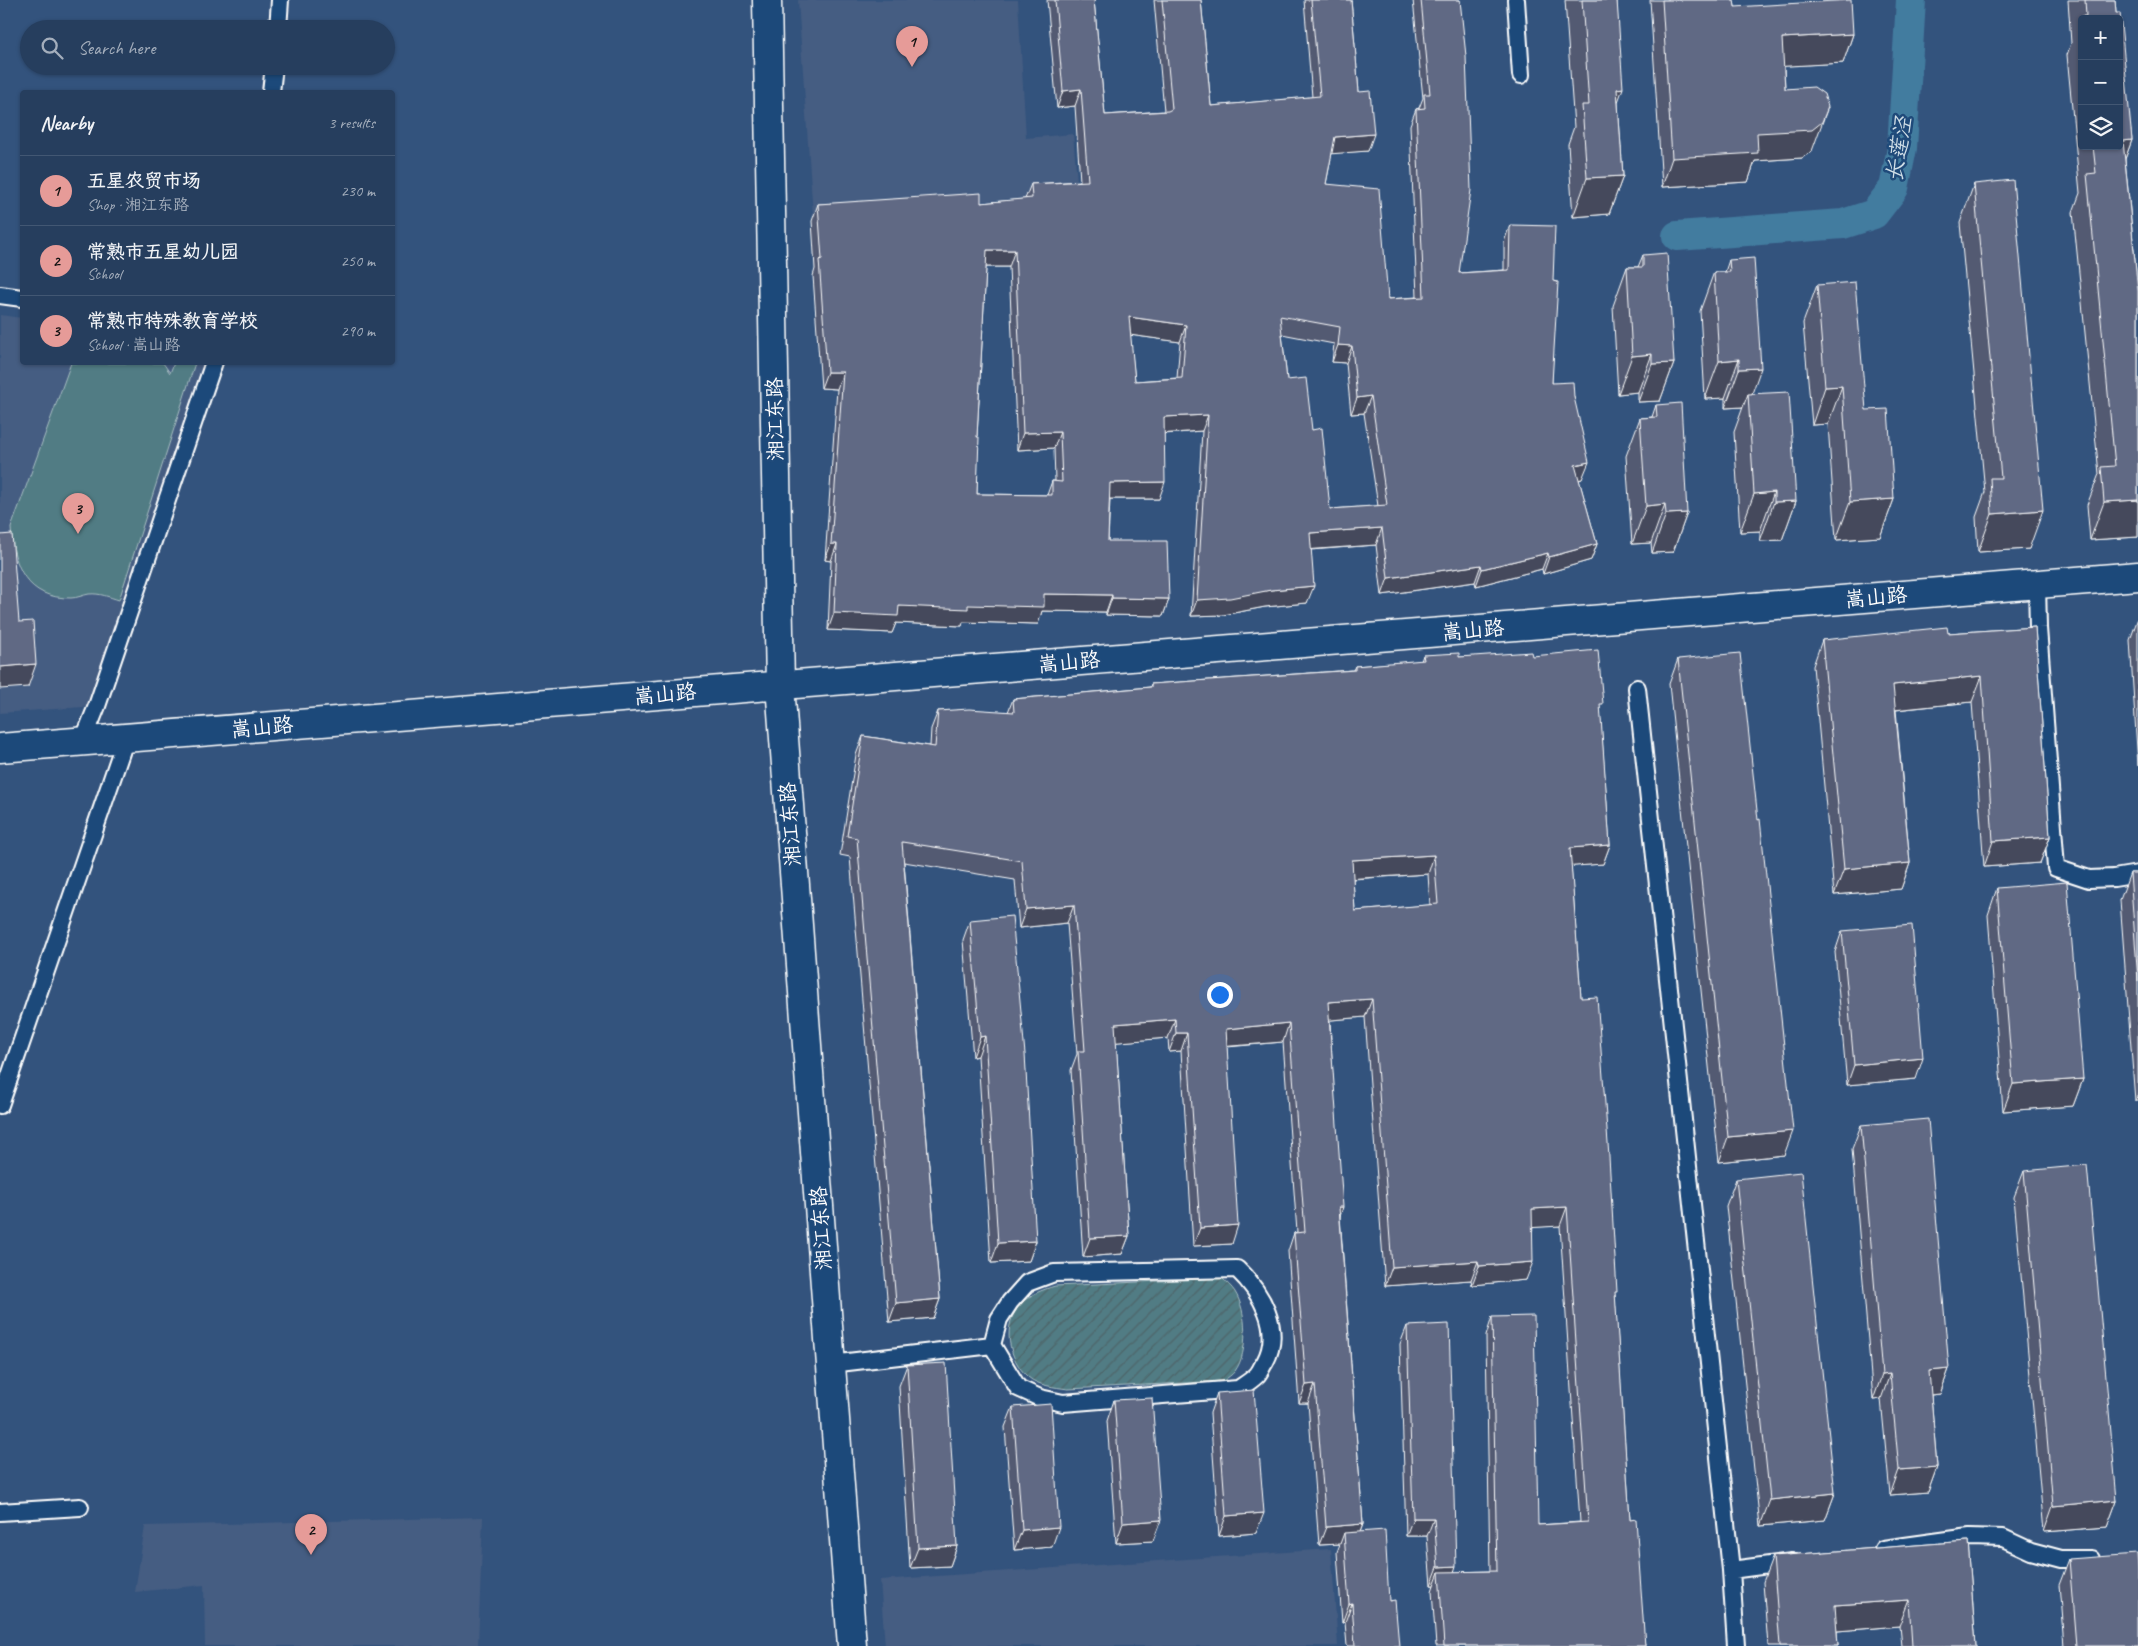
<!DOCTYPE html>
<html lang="en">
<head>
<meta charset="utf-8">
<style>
	body { margin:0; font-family:Caveat,"LXGW WenKai TC",sans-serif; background:#324967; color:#f1f3f6 }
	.controls { position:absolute; right:15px; top:15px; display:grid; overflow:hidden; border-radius:5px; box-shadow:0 1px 4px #0004 }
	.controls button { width:45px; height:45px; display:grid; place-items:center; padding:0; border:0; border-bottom:1px solid #425773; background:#263e5e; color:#f1f3f6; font:25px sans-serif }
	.you { position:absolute; left:1219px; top:994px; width:18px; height:18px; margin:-12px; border:4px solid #fff; border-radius:50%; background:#1a73e8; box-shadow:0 0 0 8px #1a73e833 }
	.badge { display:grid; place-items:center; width:32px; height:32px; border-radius:50%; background:#e69b98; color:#111; font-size:16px; font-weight:700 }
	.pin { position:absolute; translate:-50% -41px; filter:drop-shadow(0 1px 2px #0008) }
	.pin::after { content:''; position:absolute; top:26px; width:18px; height:15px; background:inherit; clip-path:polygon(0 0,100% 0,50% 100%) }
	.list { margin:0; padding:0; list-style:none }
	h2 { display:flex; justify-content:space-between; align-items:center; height:65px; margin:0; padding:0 20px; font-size:21px }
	h2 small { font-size:16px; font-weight:400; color:#a4aebc }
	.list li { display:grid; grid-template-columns:32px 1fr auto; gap:15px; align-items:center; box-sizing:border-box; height:70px; padding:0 20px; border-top:1px solid #425773 }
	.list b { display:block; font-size:19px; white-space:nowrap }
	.list p { margin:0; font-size:16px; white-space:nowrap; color:#a4aebc }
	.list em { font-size:16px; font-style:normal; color:#a4aebc }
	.icon { flex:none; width:28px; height:28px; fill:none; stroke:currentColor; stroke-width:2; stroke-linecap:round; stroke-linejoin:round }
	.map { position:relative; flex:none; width:2138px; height:1646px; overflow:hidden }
	.search { position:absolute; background:#263e5e; box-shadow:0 1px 4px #0004; left:20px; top:20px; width:375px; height:55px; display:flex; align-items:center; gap:12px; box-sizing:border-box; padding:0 18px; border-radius:28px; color:#a4aebc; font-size:19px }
	.panel { position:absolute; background:#263e5e; box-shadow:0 1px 4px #0004; left:20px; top:90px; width:375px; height:275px; border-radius:5px }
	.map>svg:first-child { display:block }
</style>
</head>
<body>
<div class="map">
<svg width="2138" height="1646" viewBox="0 0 2138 1646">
	<defs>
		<pattern id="garden-furrows" width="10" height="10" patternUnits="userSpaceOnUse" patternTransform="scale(1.25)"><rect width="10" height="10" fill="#517c84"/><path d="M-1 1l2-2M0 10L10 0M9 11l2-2" fill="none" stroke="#4e6468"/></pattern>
	</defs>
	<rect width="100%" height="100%" fill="#33537d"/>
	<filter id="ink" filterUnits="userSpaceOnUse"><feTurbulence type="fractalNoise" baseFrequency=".02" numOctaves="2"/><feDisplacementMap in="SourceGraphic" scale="10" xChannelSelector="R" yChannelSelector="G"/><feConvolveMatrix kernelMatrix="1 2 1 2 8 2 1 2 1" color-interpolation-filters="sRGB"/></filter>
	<g filter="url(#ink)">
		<path fill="#455d82" d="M798,0H1018L1026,138L1073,134L1078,194L813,215Z
			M0,315L22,318V362L214,363L97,706L0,713Z
			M483,1517L478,1646H205L204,1585L135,1592L145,1526Z
			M1331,1549L1338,1646H885L880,1580Z"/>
		<path fill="url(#garden-furrows)" stroke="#a8bec2" d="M1222,1278C1226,1282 1232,1287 1235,1292C1247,1311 1249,1352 1235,1371C1232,1375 1227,1378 1223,1381L1068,1389C1055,1387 1038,1386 1028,1377C1008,1359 1001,1324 1021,1304C1030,1294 1042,1290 1055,1286Z"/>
		<path fill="#517c84" stroke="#a8bec2" d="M71,363H163L170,373L174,363H195L119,600C109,597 100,593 89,594C83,595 77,598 71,598C27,599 13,566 11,528Z"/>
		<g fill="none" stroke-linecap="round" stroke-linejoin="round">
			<path stroke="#437b9f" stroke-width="30" d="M1677,236L1843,224L1874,214L1894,188L1902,148L1911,0"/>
			<defs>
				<path id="service" d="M1516,0L1521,75
					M278,29L280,0
					M271,92L274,66
					M0,295L22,298
					M2037,584L2038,628L2056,868L2089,879L2114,878L2138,874
					M1637,688L1731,1570L1736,1646
					M83,741L97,706L214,362
					M0,1105L126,738
					M831,1364L992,1345L1018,1388L1040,1398L1063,1403L1238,1389C1244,1385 1251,1381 1257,1375C1260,1372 1262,1366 1265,1362C1283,1329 1261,1292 1237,1269L1054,1273L1027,1283L1010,1302L999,1319L992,1345
					M0,1512L80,1507
					M1883,1549L1970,1537L2003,1538L2031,1551L2061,1559H2091
					M1731,1570L1792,1562"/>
				<path id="tertiary" d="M767,0L780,685L852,1646
					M0,748L2138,576"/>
			</defs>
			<use href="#service" stroke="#fff" stroke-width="20"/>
			<use href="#tertiary" stroke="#fff" stroke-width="31"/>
			<use href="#service" stroke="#1f4a7a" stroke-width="16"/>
			<use href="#tertiary" stroke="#1f4a7a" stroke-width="28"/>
		</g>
		<path fill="#535a72" stroke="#fff" fill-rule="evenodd" d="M1047,0H1094L1105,115L1164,111L1154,0H1201L1211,106L1312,97L1304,0H1351L1359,92L1368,151L1332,153L1326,184L1388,299L1417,297L1410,125L1416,109L1419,108L1423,98L1413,0H1460L1459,273L1504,270V242L1510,225L1553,281L1552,383L1574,397L1582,479L1579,480L1597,544L1591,560L1543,574L1542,569L1476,586L1475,582L1382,595L1376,545L1311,550L1307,603L1265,607L1223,615L1191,616L1202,431L1164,434L1159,499H1110L1108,541L1169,599L1163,616L1106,615V612L1042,611L1038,624L963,622L962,626L896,623L892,633L828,630L831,561L825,560L837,389L821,388L813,276L815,269L812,221L818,204L981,203L1025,199L1031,184L1080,181L1075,106L1057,108ZM986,267H1009L1017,450L1054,448L1055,481H1052L1047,495L977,494V437ZM1282,334L1334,344L1332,362L1346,363L1351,414L1364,413L1378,506L1330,509L1312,430L1287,380ZM1130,335L1180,342L1177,378L1135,381Z
			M1565,0H1617L1618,103L1623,176L1609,214L1573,217L1568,144L1574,127Z
			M1650,0H1734L1735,7L1853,34L1843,63L1784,66L1785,89L1812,151L1802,158L1755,161L1748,182L1662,187Z
			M2068,0H2115L2116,13L2132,140L2125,159L2138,291V537L2090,540L2087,505L2099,474L2073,212L2080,193L2067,55L2071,43ZM2082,19L2119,146H2082Z
			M1974,184L2029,549L1978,552L1976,517L1985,492L1960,223Z
			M1643,255L1674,363L1660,401L1638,402V392L1618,394L1613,306L1627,267H1638Z
			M1729,260L1752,394L1796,501L1782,540L1760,541V531L1740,532L1734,432L1743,407L1725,408V398L1705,399L1700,311L1714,272H1725Z
			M1817,285L1866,410L1894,499L1880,537L1836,540L1828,424L1812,425L1803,323Z
			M1656,405L1687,513L1673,552L1652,553L1651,543L1632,544L1626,456L1640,418L1652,417Z
			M2138,618V766L2130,640Z
			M2035,627L2050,837L2040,863L1984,867L1972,702L1896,710L1910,863L1901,889L1834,895L1813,666L1822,640L1948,633Z
			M1423,655L1459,657L1532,656L1600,711L1610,845L1603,864L1571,866L1581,998L1615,1298L1630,1520L1645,1646H1436L1432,1591L1434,1585H1431L1427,1536H1406L1400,1344L1407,1326L1454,1572L1490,1571L1486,1336L1492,1317L1538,1525L1580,1522L1560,1226L1533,1227L1526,1280L1472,1285L1471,1280L1385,1286L1365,1017L1330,1020L1340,1216L1363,1524L1360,1532L1389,1601L1399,1646H1347L1345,1622L1342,1623L1337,1552L1340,1544L1319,1545L1308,1403H1299L1288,1251L1294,1233L1297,1232L1283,1042L1227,1047L1232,1244L1193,1246L1181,1051L1169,1052L1168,1038L1116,1042L1129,1236L1122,1254L1083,1257L1071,1070L1077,1054L1067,923L1019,928L1015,880L904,862L940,1299L933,1318L889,1322L850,857L840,855L856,755L863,736L930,746L931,729L938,711L1008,712L1013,699L1150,687L1151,684L1353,670L1355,666L1421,661ZM1428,874L1430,905L1355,911L1353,879Z
			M1678,659L1784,1155L1719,1162L1669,684Z
			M2130,873H2138V1101H2135L2120,900Z
			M1997,888L2083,1079L2073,1106L2003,1111L1988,915Z
			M970,920L1036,1241L1029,1261L991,1263L978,1056L973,1057L963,940Z
			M1842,931L1916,1079L1847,1085L1835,952Z
			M1861,1125L1949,1369L1940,1394L1931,1395L1937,1467L1928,1492L1890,1495L1881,1399L1873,1400L1852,1149Z
			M2024,1171L2117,1500L2107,1527L2044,1532L2014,1197Z
			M1736,1179L1835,1493L1825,1520L1760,1526L1726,1206Z
			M907,1365L957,1546L950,1566L910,1568L899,1386Z
			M1217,1393L1256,1533L1219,1536L1210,1413Z
			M1114,1400L1153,1541L1116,1543L1107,1421Z
			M1013,1407L1052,1547L1014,1550L1005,1427Z
			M1968,1541L1976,1646H1901L1899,1626L1837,1631L1838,1646H1768L1763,1582L1773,1556Z
			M2069,1559L2138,1646H2064L2059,1585Z"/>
		<path fill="#444a5c" stroke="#fff" d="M1853,34L1843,63L1772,67L1782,38Z
			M1623,88L1609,127L1617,89Z
			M1081,89L1075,106L1057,108L1063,91Z
			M1828,107L1812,151L1802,158L1755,161L1748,182L1662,187L1672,158Z
			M1374,134L1368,151L1329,154L1335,137Z
			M2132,140L2118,178L2123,141Z
			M1623,176L1609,214L1573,217L1587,178Z
			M987,250H1015L1009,267H981Z
			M1129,317L1186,325L1180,342L1122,334Z
			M1338,345L1352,346L1346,363L1332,362Z
			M1652,354L1638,392L1618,394L1632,356Z
			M1739,359L1725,398L1705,399L1719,361Z
			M1674,363L1660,401L1638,402L1652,364Z
			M1761,368L1749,402L1748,394L1743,407L1725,408L1739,369Z
			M827,372H843L837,389L821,388Z
			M1842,386L1828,424L1812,425L1825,387Z
			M1371,396L1364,413L1351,414L1357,398Z
			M1208,415L1202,431L1158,434L1164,417Z
			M1060,432L1054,448L1017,450L1023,433Z
			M1589,462L1582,479L1569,482L1575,465Z
			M1165,482L1159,499H1104L1110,483Z
			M1774,492L1760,531L1740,532L1754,494Z
			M1894,499L1880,537L1836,540L1850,502Z
			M2138,500V537L2090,540L2104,502Z
			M1796,501L1782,540L1760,541L1774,502Z
			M1665,504L1651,543L1632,544L1646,506Z
			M2043,510L2029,549L1978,552L1992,514Z
			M1687,513L1673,552L1652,553L1666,514Z
			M1382,528L1376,545L1304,550L1310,533Z
			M831,544H837L831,561L825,560Z
			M1597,544L1591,560L1543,574L1549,557Z
			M1548,553L1542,569L1476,586L1482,569Z
			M1481,565L1475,582L1382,595L1388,578Z
			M1314,586L1307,603L1265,607L1223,615L1191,616L1197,600L1271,590Z
			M1044,594L1112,595L1106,612L1042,611L1038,624L963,622L962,626L896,623L892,633L828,630L834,613L899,606Z
			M1112,598L1169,599L1163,616L1106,615Z
			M36,664L28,687L0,689V667Z
			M1982,676L1972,702L1884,711L1893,685Z
			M2050,837L2040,863L1984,867L1993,841Z
			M1610,845L1603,864L1563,867L1570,848Z
			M1434,855L1428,874L1346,879L1352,860Z
			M1910,863L1901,889L1834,895L1844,869Z
			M1074,905L1067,923L1019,928L1026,909Z
			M1372,999L1365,1017L1321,1021L1328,1002Z
			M1175,1019L1168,1038L1108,1043L1115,1024Z
			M1289,1023L1283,1042L1219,1047L1226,1029Z
			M1176,1033H1187L1181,1051L1169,1052Z
			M985,1036L978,1056L973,1057L980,1037Z
			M1923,1058L1916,1079L1847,1085L1854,1065Z
			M2083,1079L2073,1106L2003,1111L2013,1084Z
			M2138,1094V1101H2135Z
			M1793,1131L1784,1155L1719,1162L1728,1137Z
			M1339,1207H1343L1337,1226Z
			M1567,1207L1560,1226L1526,1228L1532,1209Z
			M1238,1225L1232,1244L1193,1246L1200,1228Z
			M1129,1236L1122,1254L1083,1257L1090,1238Z
			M1036,1241L1029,1261L991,1263L998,1243Z
			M1478,1261L1471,1280L1385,1286L1392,1267Z
			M1533,1262L1526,1280L1472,1285L1479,1266Z
			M940,1299L933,1318L889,1322L896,1303Z
			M1949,1369L1940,1394L1920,1396L1929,1371Z
			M1890,1374L1881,1399L1873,1400L1882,1375Z
			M1315,1384L1308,1403H1299L1306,1385Z
			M1937,1467L1928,1492L1890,1495L1899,1470Z
			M1835,1493L1825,1520L1760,1526L1770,1500Z
			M2117,1500L2107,1527L2044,1532L2053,1506Z
			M1264,1513L1256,1533L1219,1536L1226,1516Z
			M1413,1518H1434L1427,1536H1406Z
			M1161,1520L1153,1541L1116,1543L1123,1523Z
			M1363,1524L1356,1543L1344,1533L1340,1544L1319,1545L1326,1527Z
			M1059,1527L1052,1547L1014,1550L1022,1530Z
			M957,1546L950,1566L910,1568L918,1548Z
			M1456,1566L1450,1584L1439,1572L1434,1585H1431L1438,1567Z
			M1909,1600L1899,1626L1825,1632L1835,1605Z
			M1352,1603L1345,1622L1342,1623L1349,1604Z"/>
		<path fill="#616984" stroke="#fff" fill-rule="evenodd" d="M1055,0H1094L1105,115L1168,111L1172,109L1162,0H1201L1211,106L1320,96L1311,0H1351L1359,92L1370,91L1374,134L1335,137L1326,184L1379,189L1388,299L1424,297L1416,109L1425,108L1424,94H1430L1421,0H1460L1466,56L1471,190L1459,273L1509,270L1510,225L1555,226L1553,281L1558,282L1552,383L1573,382L1574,397L1589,462L1575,465L1597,544L1549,557L1548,553L1482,569L1481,565L1388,578L1382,528L1310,533L1314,586L1271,590L1230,598L1197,600L1208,415L1164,417L1165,482L1110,483L1108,541H1167L1169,599L1112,598V595L1044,594V607L968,605V609L899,606L898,616L834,613L837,544H831L843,372H827L819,260L822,259L818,204L981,193V203L1032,198L1031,184L1088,181L1081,89L1063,91ZM987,250H1015L1023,433L1060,432L1062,482L1052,481V495L977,494L979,437H977ZM1280,316L1340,327L1338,345L1352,346L1357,398L1371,396L1387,505L1330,509L1322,428L1312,430L1306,378L1287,380ZM1129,317L1186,325L1182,378L1135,381Z
			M1582,0H1617L1623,88L1617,89L1623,176L1587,178L1582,105H1589Z
			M1662,0H1734L1735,7L1851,0L1853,34L1782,38L1785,89L1814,87L1824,94L1828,107L1822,122L1812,130L1757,133L1758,153L1672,158Z
			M2085,0H2115L2116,13H2120L2132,140L2123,141L2138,291V500L2104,502L2101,467L2115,466L2087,174L2096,173L2093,146H2119V19H2082V27L2081,16H2086Z
			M2013,180L2043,510L1992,514L1990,478H2001L1974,184Z
			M1667,253L1674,363L1652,364V354L1632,356L1627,267H1643V255Z
			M1754,258L1761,368L1739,369V359L1719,361L1714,272H1730L1729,260Z
			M1855,282L1866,410L1888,409L1894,499L1850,502L1842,386L1825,387L1817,285Z
			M1789,392L1796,501L1774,502V492L1754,494L1748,394Z
			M1681,403L1687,513L1666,514L1665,504L1646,506L1640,418L1657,417L1656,405Z
			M12,534L19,622L33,621L36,664L0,667V535Z
			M1947,627L1948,633L2035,627L2050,837L1993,841L1982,676L1893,685L1910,863L1844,869L1822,640Z
			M1598,650L1603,704H1600L1610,845L1570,848L1581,998L1597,997L1609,1157L1617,1292H1615L1630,1520L1636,1519L1645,1646H1444L1439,1572L1497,1571L1492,1317L1534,1316L1538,1525L1588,1522L1567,1207L1532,1209L1533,1262L1479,1266L1478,1261L1392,1267L1372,999L1328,1002L1343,1207H1339L1363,1524L1326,1527L1315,1384L1306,1385L1294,1233L1305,1232L1289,1023L1226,1029L1238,1225L1200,1228L1187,1033H1176L1175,1019L1115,1024L1129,1236L1090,1238L1078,1051H1085L1074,905L1026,909L1022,861L902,842L940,1299L896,1303L857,838L847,836L863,736L935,747L938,711L969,709L1014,712L1013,699L1151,687V684L1355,670V666L1424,660L1423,655L1459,653V657L1531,652L1532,656ZM1434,855L1438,904L1355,911L1352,860Z
			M1740,653L1758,820L1760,819L1793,1131L1728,1137L1678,659Z
			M2130,873H2138V981Z
			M2067,882L2083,1079L2013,1084L1997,888Z
			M1012,916L1025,1054L1036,1241L998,1243L985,1036L980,1037L970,920Z
			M1912,925L1923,1058L1854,1065L1842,931Z
			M1928,1119L1949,1369L1929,1371L1937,1467L1899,1470L1890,1374L1882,1375L1861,1125Z
			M2087,1165L2117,1500L2053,1506L2024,1171Z
			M1801,1172L1835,1493L1770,1500L1736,1179Z
			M1449,1324L1456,1566L1438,1567L1434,1518H1413L1407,1326Z
			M946,1363L957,1546L918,1548L907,1365Z
			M1254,1390L1264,1513L1226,1516L1217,1393Z
			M1152,1398L1161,1520L1123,1523L1114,1400Z
			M1051,1404L1059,1527L1022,1530L1013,1407Z
			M1385,1530L1389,1601L1395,1600L1399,1646H1355L1352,1603L1349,1604L1344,1533Z
			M1968,1541L1976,1646H1912L1909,1600L1835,1605L1838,1646H1780L1773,1556Z
			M2137,1554L2138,1570V1646H2076L2069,1559Z"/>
	</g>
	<g text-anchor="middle" stroke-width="5" stroke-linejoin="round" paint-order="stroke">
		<g font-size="21" fill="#fff" stroke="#1f4a7a">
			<text transform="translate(775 419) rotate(-91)" y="7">湘江东路</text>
			<text transform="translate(1876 597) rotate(-5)" y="7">嵩山路</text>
			<text transform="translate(1473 630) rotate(-5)" y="7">嵩山路</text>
			<text transform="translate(1069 662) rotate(-5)" y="7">嵩山路</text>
			<text transform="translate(665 694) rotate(-5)" y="7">嵩山路</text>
			<text transform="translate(262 727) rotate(-5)" y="7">嵩山路</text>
			<text transform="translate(790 824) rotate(-94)" y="7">湘江东路</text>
			<text transform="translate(821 1228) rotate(-94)" y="7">湘江东路</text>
		</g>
		<g font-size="22" font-style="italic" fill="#d0dee7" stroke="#1f4a7a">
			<text transform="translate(1898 149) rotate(-81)" y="8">长莲泾</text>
		</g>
	</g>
</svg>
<div class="controls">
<button>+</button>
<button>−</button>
<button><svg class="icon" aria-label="layers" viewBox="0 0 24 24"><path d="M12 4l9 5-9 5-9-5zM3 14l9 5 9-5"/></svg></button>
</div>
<div class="you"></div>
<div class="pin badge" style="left:912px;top:67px">1</div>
<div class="pin badge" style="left:311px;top:1555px">2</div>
<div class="pin badge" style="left:78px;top:534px">3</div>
<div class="search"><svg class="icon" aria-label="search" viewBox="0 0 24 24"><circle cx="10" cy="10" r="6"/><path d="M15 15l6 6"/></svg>Search here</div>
<section class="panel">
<h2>Nearby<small>3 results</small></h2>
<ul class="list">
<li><span class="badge">1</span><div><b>五星农贸市场</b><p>Shop · 湘江东路</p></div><em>230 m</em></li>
<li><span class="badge">2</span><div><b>常熟市五星幼儿园</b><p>School</p></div><em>250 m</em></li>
<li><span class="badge">3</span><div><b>常熟市特殊教育学校</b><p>School · 嵩山路</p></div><em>290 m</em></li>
</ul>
</section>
</div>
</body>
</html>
